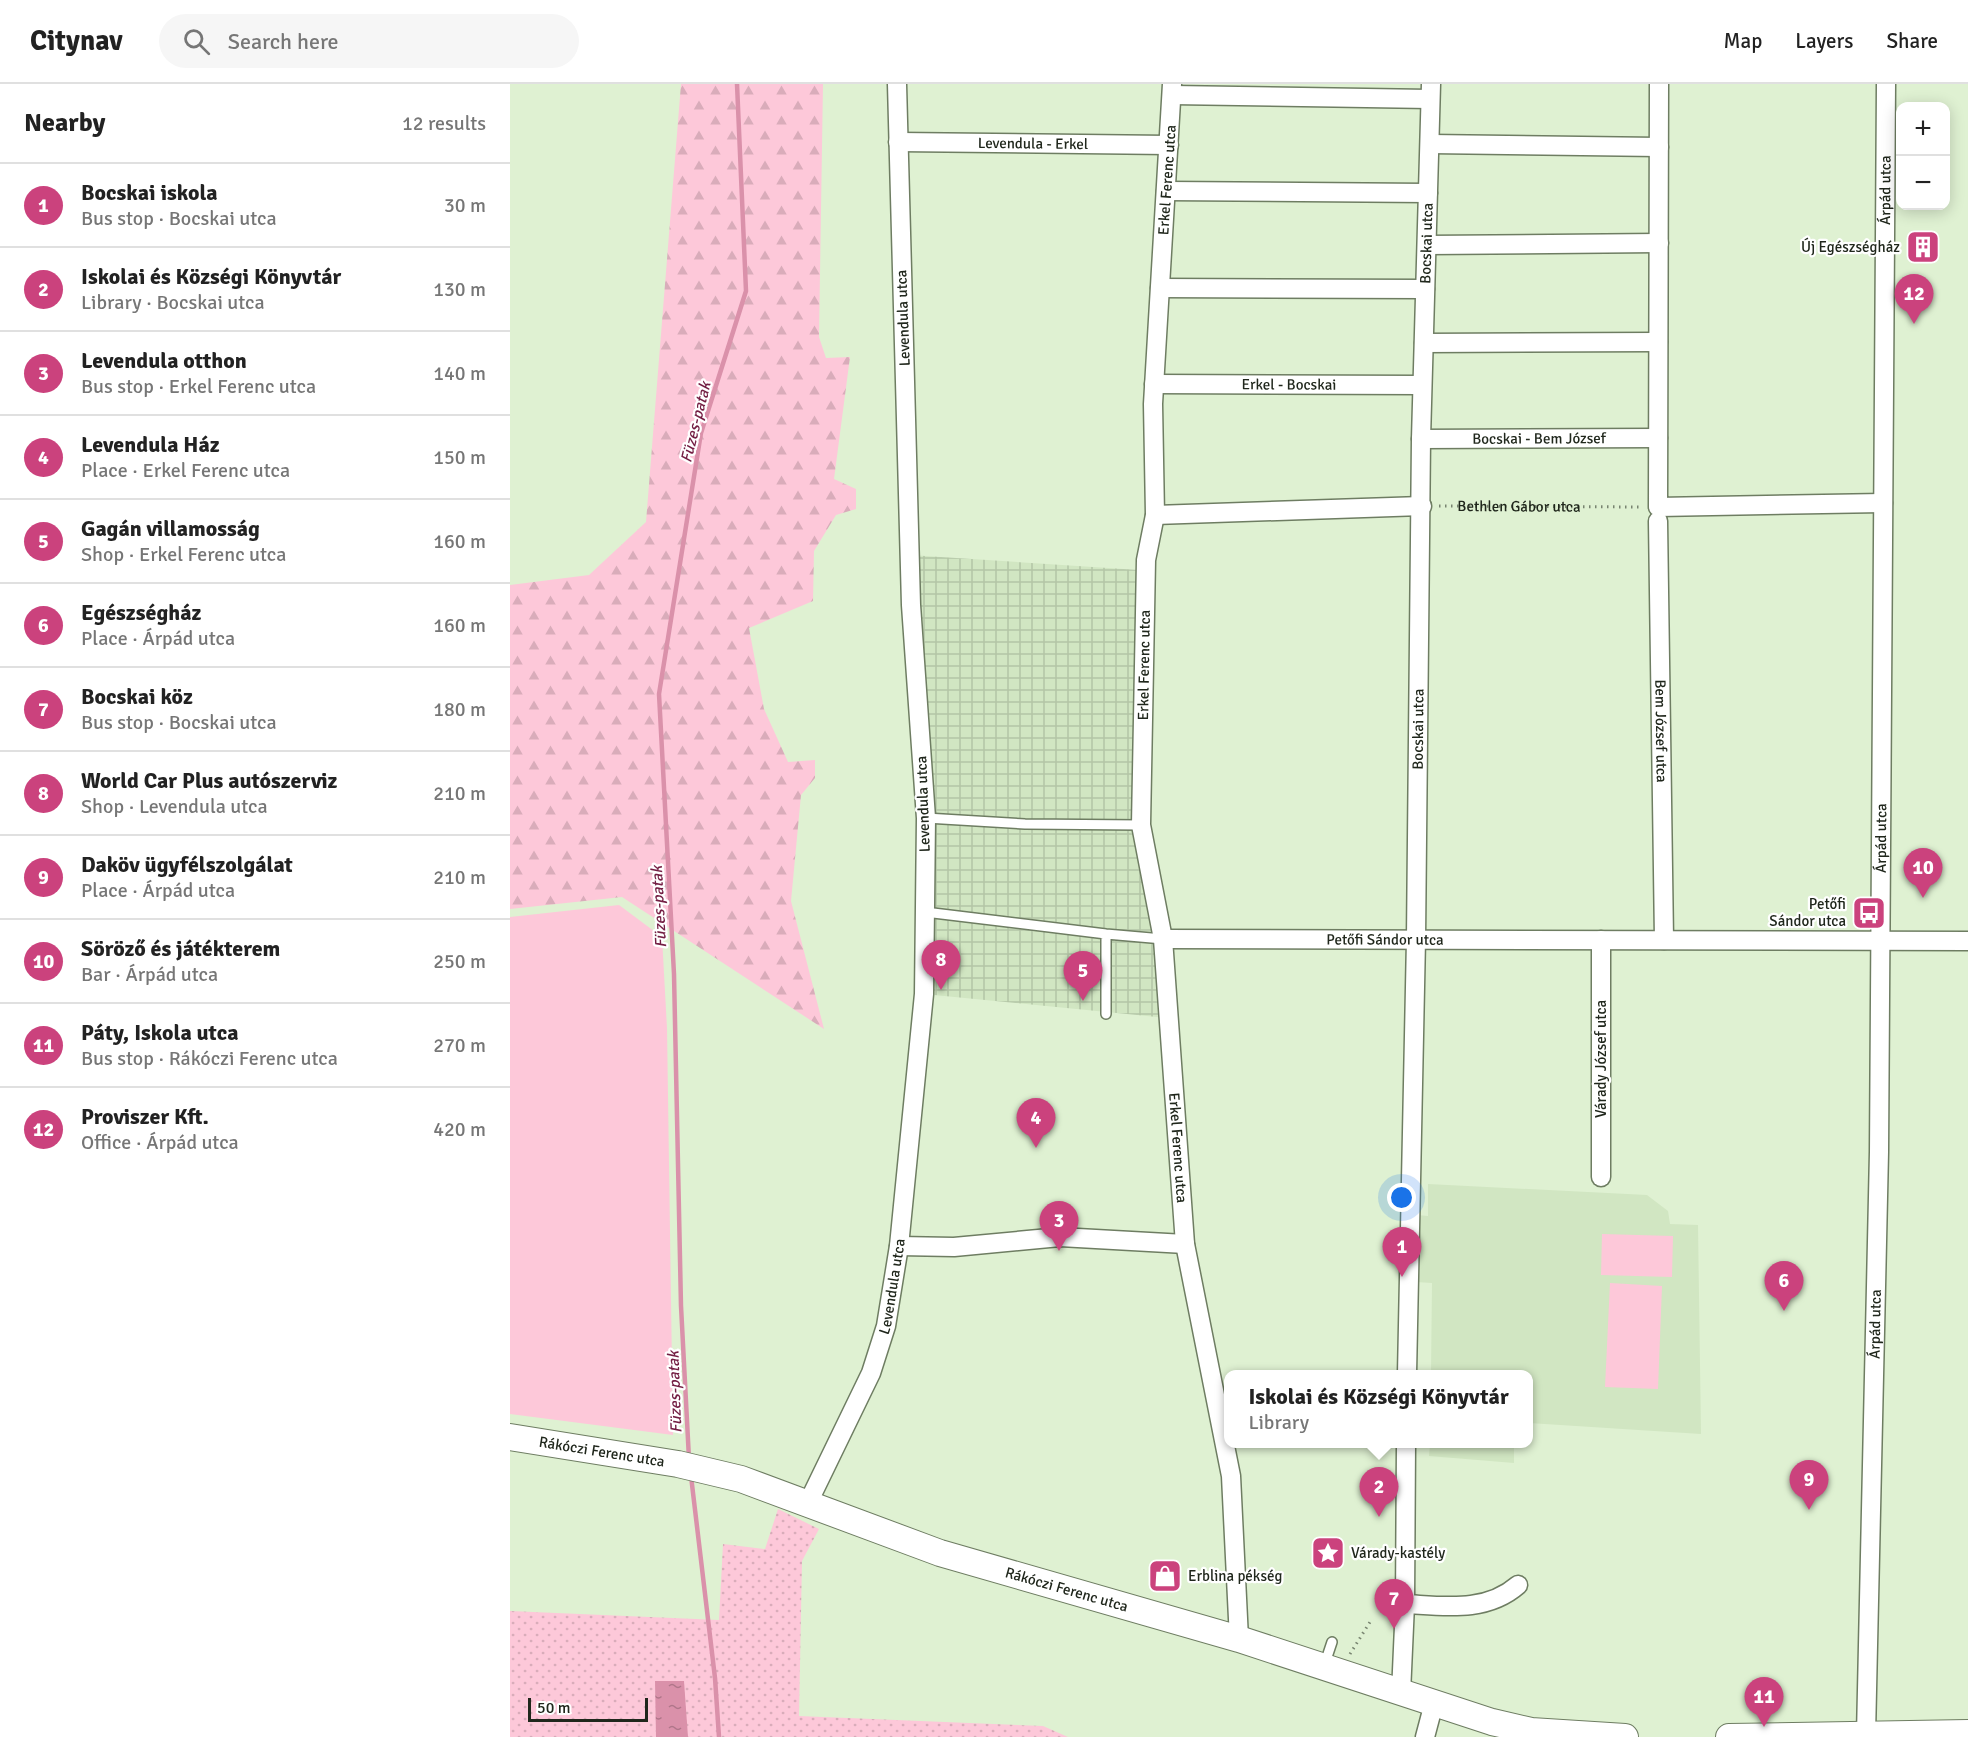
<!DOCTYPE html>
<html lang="en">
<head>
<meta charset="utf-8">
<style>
	body { margin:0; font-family:Signika,sans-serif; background:#f6f6f6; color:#222 }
	.controls { position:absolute; right:18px; top:18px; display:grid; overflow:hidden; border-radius:12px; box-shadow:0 3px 15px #0003 }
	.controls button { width:54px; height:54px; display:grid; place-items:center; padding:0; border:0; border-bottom:2px solid #e0e0e0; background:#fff; color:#222; font:30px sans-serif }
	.scale { position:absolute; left:18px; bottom:15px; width:120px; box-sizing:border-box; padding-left:6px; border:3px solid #20271c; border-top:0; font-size:16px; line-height:21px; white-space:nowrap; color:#20271c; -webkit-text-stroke:4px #fff; paint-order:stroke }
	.you { position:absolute; left:892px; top:1114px; width:21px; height:21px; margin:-15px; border:4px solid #fff; border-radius:50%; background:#1a73e8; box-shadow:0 0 0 9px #1a73e833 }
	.badge { display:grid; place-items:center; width:39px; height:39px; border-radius:50%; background:#cb427d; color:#fff; font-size:20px; font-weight:700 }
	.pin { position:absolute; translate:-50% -50px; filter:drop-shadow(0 2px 3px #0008) }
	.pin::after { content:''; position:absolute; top:32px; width:21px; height:18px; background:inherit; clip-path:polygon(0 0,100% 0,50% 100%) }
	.popup { position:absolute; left:714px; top:1286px; width:309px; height:78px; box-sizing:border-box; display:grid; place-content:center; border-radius:12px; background:#fff; filter:drop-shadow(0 2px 4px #0005); font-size:20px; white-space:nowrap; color:#767676 }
	.popup b { font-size:22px; color:#222 }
	.popup::after { content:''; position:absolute; left:50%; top:100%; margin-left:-12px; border:12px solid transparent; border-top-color:#fff }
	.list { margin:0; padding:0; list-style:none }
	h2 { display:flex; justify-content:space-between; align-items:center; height:78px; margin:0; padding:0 24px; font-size:26px }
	h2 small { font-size:20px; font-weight:400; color:#767676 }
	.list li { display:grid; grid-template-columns:39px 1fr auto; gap:18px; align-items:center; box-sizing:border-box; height:84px; padding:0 24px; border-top:2px solid #e0e0e0 }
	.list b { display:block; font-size:22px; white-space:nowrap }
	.list p { margin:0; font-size:20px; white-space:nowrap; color:#767676 }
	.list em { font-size:20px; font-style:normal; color:#767676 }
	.icon { flex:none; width:33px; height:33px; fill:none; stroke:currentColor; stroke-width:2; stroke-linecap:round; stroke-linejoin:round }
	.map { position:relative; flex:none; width:1458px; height:1653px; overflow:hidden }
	header { display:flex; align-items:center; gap:36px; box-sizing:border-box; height:84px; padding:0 30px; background:#fff; border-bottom:2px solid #e0e0e0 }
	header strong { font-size:28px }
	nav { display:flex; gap:33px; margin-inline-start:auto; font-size:21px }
	.search { width:420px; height:54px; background:#f6f6f6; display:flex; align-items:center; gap:15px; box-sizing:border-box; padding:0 21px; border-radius:33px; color:#767676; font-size:22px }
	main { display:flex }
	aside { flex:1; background:#fff }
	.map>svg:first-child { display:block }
</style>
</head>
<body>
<header>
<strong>Citynav</strong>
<div class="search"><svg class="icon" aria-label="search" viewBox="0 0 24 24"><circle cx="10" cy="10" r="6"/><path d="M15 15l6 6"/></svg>Search here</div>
<nav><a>Map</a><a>Layers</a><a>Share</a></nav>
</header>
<main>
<aside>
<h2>Nearby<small>12 results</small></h2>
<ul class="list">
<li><span class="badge">1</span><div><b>Bocskai iskola</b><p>Bus stop · Bocskai utca</p></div><em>30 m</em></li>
<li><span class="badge">2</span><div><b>Iskolai és Községi Könyvtár</b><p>Library · Bocskai utca</p></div><em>130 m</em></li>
<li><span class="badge">3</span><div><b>Levendula otthon</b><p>Bus stop · Erkel Ferenc utca</p></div><em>140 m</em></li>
<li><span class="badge">4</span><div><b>Levendula Ház</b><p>Place · Erkel Ferenc utca</p></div><em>150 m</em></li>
<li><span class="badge">5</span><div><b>Gagán villamosság</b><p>Shop · Erkel Ferenc utca</p></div><em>160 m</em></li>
<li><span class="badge">6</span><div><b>Egészségház</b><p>Place · Árpád utca</p></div><em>160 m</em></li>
<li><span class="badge">7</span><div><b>Bocskai köz</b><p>Bus stop · Bocskai utca</p></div><em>180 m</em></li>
<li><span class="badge">8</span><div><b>World Car Plus autószerviz</b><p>Shop · Levendula utca</p></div><em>210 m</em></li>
<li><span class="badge">9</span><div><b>Daköv ügyfélszolgálat</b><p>Place · Árpád utca</p></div><em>210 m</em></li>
<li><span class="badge">10</span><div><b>Söröző és játékterem</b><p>Bar · Árpád utca</p></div><em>250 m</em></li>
<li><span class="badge">11</span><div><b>Páty, Iskola utca</b><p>Bus stop · Rákóczi Ferenc utca</p></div><em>270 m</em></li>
<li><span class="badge">12</span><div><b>Proviszer Kft.</b><p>Office · Árpád utca</p></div><em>420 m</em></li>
</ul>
</aside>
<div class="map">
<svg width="1458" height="1653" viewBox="0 0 1458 1653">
	<defs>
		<pattern id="industrial-grid" width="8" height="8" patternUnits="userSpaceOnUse" patternTransform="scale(1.5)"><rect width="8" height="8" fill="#d1e6c2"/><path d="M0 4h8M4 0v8" fill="none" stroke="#b3c5a6"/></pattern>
		<pattern id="grass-dots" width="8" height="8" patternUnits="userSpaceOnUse" patternTransform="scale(1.5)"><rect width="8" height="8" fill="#fdc8d9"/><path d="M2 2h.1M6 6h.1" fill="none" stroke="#d9acba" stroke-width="1.8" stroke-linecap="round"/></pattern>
		<pattern id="forest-firs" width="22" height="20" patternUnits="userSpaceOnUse" patternTransform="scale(1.5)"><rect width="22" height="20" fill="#fdc8d9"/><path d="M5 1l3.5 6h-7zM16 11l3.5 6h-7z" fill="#d9acba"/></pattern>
		<pattern id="water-ripples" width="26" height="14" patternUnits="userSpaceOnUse" patternTransform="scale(1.5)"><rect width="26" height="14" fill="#da91aa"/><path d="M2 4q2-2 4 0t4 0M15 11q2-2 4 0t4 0" fill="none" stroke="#b0768a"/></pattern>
	</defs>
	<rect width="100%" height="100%" fill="#dff1d2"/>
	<path fill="#d1e6c2" d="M918,1100L1137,1111L1158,1127L1160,1140L1188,1141L1191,1350L1019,1339V1290H921L922,1199L906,1198L907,1131L918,1132Z
		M920,1360H1004V1379L919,1372Z"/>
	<path fill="url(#industrial-grid)" d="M400,471L629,486L623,719L657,934L414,910Z"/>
	<path fill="url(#grass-dots)" d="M268,1425L309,1445L292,1477L289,1632L533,1642L558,1653H0V1527L209,1536L213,1460L255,1465Z"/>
	<path fill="url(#forest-firs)" d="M171,0H313L309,253L316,274L340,273L324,395L346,405V425L326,431L304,467L303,517L239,544L254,625L278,678L305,676V694L291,711L281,817L314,945L112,813L0,825V501L79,491L136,438Z"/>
	<path fill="#fdc8d9" d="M109,821L152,853L157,944L163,1351L0,1330V833Z
		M1092,1150L1163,1152L1162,1193L1091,1191Z
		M1100,1199L1152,1202L1148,1305L1095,1303Z"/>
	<path fill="url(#water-ripples)" d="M145,1597H174L178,1653H146Z"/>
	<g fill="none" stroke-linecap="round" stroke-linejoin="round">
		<path stroke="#da91aa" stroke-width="4.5" d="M179,1375L171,1222L164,890L149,610L191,349L236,207L227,0
			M181,1392L205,1594L209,1653"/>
		<defs>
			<path id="service" d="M416,734L515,740L631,741
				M415,828L596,850L653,855
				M596,850V930
				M814,1582L822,1558"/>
			<g id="minor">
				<path id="s2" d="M662,0L643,320L645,431L636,476L631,741L653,855L675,1160L721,1392L729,1555"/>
				<path d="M1149,0L1148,423L1373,419"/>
				<path d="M662,11L920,15"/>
				<path id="s3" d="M388,58L659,61"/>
				<path d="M920,60L1149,63"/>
				<path d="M656,107L918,109"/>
				<path d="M917,161L1149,159"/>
				<path d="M650,204L915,205"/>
				<path d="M914,259L1148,258"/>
				<path id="s4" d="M644,300L912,301"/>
				<path id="s5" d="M911,355L1148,354"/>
				<path d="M645,431L912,422"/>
				<path id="s6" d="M1148,437L1154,856"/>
				<path id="s7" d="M653,855L1458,857"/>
				<path d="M1091,856V1093"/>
				<path d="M389,1162L444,1163L550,1153L675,1160"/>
				<path id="s8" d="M897,1290L906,855L911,355L921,0"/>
				<path id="s9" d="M297,1421L361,1289L376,1242L389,1162L414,910L416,734L401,521L387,0"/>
				<path d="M895,1520C934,1522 976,1529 1008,1501"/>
				<path d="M891,1609L895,1520L896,1360"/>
				<path id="s10" d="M1356,1651L1369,1068L1376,0"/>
				<path d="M915,1653L924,1619"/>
			</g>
			<g id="secondary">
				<path id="s11" d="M0,1353L168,1380L231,1395L430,1469L729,1555L982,1638L1021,1647L1115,1653"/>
				<path d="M1219,1653L1458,1649"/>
			</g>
		</defs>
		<use href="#service" stroke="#6e7d62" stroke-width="12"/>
		<use href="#minor" stroke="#6e7d62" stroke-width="21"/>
		<use href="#secondary" stroke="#6e7d62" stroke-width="28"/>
		<g stroke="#788470" stroke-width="3" stroke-dasharray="1.5 4.5" stroke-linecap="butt">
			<path id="s1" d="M929,422L1132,423"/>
			<path d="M840,1570L860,1538"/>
		</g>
		<use href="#service" stroke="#fff" stroke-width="9"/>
		<use href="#minor" stroke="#fff" stroke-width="18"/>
		<use href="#secondary" stroke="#fff" stroke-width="26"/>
	</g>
	<defs>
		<symbol id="building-square" viewBox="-11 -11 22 22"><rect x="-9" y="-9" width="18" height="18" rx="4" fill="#cb427d" stroke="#fff"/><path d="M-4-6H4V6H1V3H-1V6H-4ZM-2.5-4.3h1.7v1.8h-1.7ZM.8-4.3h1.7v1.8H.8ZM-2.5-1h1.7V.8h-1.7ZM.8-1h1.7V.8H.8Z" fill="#fff"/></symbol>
		<symbol id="bus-square" viewBox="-11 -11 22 22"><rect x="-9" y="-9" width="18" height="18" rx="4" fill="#cb427d" stroke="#fff"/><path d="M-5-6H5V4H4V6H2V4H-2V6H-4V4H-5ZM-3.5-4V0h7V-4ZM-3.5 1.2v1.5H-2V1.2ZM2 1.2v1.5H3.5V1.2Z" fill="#fff"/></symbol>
		<symbol id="sight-square" viewBox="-11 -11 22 22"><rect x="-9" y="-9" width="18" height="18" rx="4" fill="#cb427d" stroke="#fff"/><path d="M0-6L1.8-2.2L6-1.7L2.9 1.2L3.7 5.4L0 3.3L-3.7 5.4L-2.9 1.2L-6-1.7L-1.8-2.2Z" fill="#fff"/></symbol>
		<symbol id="shop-square" viewBox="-11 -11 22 22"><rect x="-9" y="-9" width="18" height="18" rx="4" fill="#cb427d" stroke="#fff"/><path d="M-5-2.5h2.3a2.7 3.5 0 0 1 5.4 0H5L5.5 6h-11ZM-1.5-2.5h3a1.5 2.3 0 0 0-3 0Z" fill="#fff"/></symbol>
	</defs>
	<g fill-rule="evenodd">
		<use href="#building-square" x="1394" y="144" width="38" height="38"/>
		<use href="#bus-square" x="1340" y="810" width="38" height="38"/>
		<use href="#sight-square" x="799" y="1450" width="38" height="38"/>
		<use href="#shop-square" x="636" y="1473" width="38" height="38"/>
	</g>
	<g text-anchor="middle" stroke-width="4.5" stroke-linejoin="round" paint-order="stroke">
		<g font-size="15" fill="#20271c" stroke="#fff">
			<text dy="5" stroke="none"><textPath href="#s3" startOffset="135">Levendula - Erkel</textPath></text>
			<text transform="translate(657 96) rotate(-86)" y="5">Erkel Ferenc utca</text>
			<text dy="5" stroke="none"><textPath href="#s10" startOffset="1545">Árpád utca</textPath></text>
			<text dy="5" stroke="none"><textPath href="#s8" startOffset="1131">Bocskai utca</textPath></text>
			<text transform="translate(393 234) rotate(-92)" y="5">Levendula utca</text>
			<text dy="5" stroke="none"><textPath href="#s4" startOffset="135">Erkel - Bocskai</textPath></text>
			<text dy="5" stroke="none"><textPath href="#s5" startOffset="118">Bocskai - Bem József</textPath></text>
			<text dy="5" stroke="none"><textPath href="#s1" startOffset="80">Bethlen Gábor utca</textPath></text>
			<text transform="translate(634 581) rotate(-89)" y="5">Erkel Ferenc utca</text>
			<text dy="5" stroke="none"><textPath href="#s8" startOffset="645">Bocskai utca</textPath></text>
			<text dy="5" stroke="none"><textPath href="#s6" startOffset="210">Bem József utca</textPath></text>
			<text transform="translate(413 720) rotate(-92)" y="5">Levendula utca</text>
			<text dy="5" stroke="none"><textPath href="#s10" startOffset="897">Árpád utca</textPath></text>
			<text dy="5" stroke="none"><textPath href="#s7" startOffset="222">Petőfi Sándor utca</textPath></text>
			<text transform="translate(1091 975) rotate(-90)" y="5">Várady József utca</text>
			<text dy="5" stroke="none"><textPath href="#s2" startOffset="1068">Erkel Ferenc utca</textPath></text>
			<text dy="5" stroke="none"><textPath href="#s9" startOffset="236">Levendula utca</textPath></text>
			<text dy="5" stroke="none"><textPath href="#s10" startOffset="411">Árpád utca</textPath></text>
			<text dy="5" stroke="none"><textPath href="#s11" startOffset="93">Rákóczi Ferenc utca</textPath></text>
			<text dy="5" stroke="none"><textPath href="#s11" startOffset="579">Rákóczi Ferenc utca</textPath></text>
		</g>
		<g font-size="15" fill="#20271c" stroke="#fff" text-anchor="end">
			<text x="1390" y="168">Új Egészségház</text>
			<text x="1336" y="825">Petőfi<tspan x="1336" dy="17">Sándor utca</tspan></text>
			<text x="841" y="1474" text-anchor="start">Várady-kastély</text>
			<text x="678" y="1497" text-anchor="start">Erblina pékség</text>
		</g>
		<g font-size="16" font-style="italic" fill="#731e43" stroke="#fff">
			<text transform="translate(185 338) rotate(-76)" y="6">Füzes-patak</text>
			<text transform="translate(148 823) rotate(-93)" y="6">Füzes-patak</text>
			<text transform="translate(164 1308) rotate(-92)" y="6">Füzes-patak</text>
		</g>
	</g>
</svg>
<div class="controls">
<button>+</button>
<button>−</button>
</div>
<div class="scale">50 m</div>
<div class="you"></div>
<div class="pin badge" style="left:892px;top:1193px">1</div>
<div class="pin badge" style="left:869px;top:1433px">2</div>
<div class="popup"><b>Iskolai és Községi Könyvtár</b>Library</div>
<div class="pin badge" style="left:549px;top:1167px">3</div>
<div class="pin badge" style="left:526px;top:1064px">4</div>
<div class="pin badge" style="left:573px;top:917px">5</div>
<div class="pin badge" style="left:1274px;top:1227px">6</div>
<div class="pin badge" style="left:884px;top:1545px">7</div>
<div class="pin badge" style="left:431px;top:906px">8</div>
<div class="pin badge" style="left:1299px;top:1426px">9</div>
<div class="pin badge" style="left:1413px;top:814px">10</div>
<div class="pin badge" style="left:1254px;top:1643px">11</div>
<div class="pin badge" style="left:1404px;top:240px">12</div>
</div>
</main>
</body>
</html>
